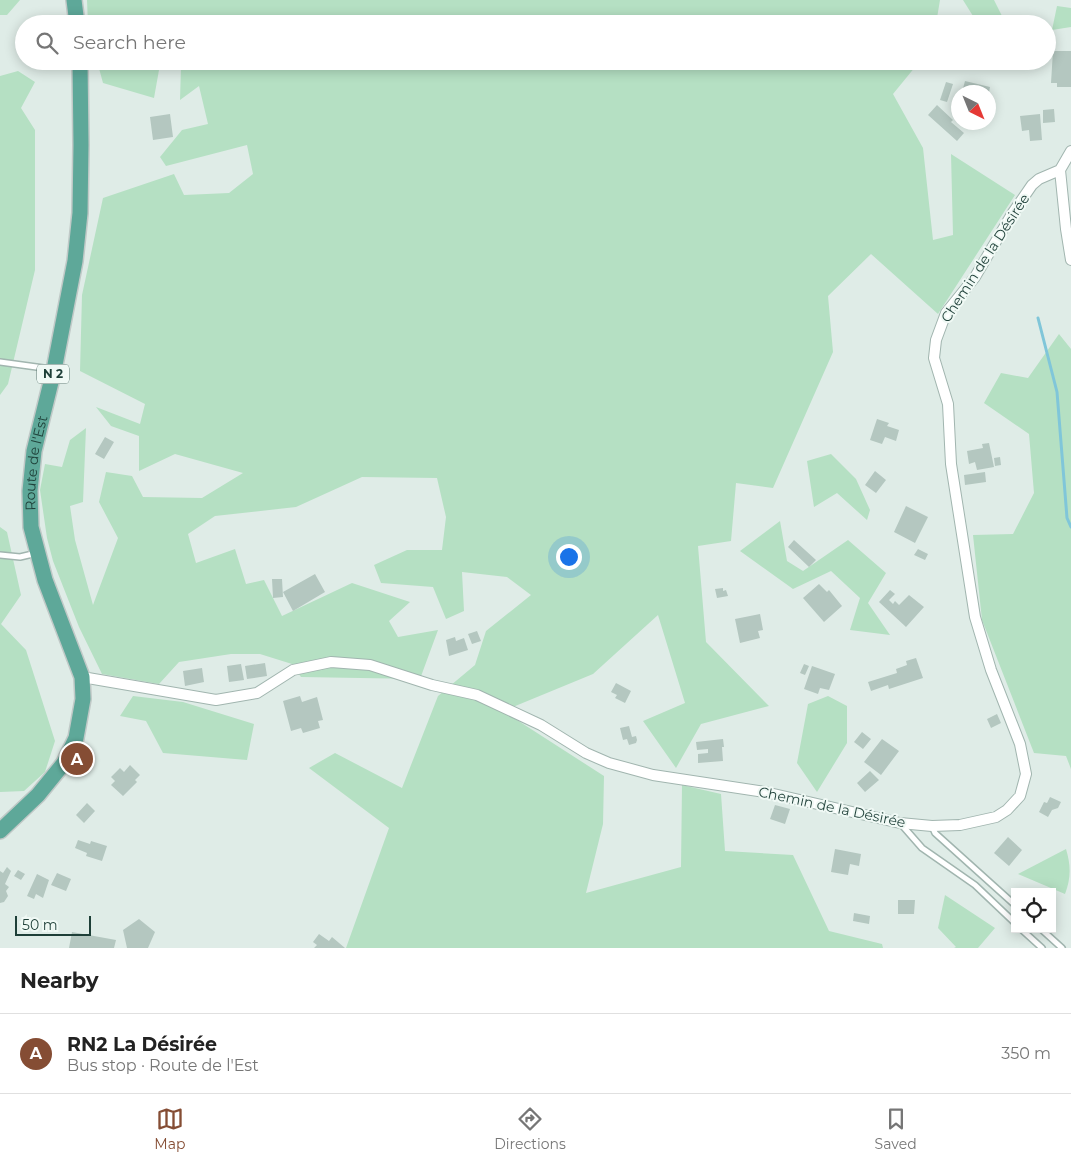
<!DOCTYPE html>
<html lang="en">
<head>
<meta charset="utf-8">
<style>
	body { margin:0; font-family:Montserrat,sans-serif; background:#f2f2f2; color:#222 }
	.controls { position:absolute; right:15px; bottom:15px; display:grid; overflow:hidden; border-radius:0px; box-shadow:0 2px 12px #0003 }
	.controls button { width:45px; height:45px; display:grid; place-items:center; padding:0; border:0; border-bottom:1px solid #e0e0e0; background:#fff; color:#222; font:25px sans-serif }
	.compass { position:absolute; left:951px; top:85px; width:45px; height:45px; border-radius:50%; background:#fff; box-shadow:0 2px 12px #0003; rotate:137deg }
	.scale { position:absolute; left:15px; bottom:12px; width:76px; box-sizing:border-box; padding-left:5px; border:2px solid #1e3f38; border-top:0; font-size:14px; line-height:18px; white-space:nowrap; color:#1e3f38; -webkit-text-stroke:4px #f0f9f5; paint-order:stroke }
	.you { position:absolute; left:568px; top:556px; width:18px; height:18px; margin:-12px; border:4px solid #fff; border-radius:50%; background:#1a73e8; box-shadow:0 0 0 8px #1a73e833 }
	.badge { display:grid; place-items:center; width:32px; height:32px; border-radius:50%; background:#854d34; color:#fff; font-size:16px; font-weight:700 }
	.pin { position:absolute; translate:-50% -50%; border:2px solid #fff; box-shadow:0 1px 5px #0006 }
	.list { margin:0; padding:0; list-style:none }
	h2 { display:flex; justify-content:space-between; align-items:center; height:65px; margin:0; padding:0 20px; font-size:21px }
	h2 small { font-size:16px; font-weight:400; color:#767676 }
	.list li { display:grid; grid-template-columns:32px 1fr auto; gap:15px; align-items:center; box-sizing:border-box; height:80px; padding:0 20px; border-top:1px solid #e0e0e0 }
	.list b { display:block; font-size:19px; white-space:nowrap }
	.list p { margin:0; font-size:16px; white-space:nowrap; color:#767676 }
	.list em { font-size:16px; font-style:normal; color:#767676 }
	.icon { flex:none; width:28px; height:28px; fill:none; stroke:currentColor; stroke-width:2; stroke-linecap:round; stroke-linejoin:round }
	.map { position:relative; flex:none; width:1071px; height:948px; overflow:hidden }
	.search { position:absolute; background:#fff; box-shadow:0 2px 12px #0003; left:15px; right:15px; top:15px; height:55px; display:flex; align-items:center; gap:12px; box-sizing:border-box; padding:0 18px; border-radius:28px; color:#767676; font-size:19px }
	.sheet { height:145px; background:#fff }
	nav { display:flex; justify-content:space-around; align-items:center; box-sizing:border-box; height:70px; border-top:1px solid #e0e0e0; background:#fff; font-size:14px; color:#767676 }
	nav a { display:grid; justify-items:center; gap:2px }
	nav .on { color:#854d34 }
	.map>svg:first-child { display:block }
</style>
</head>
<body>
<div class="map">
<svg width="1071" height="948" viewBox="0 0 1071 948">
	<rect width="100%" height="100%" fill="#dfece7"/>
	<path fill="#b5e0c3" d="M0,0H20L7,15H0Z
		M87,0H940L936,24H88Z
		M963,0H994L1006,24H978Z
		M1057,6L1071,8V27L1052,30Z
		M97,61H920L893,94L923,148L933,240L953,235L951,154L1015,195L938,314L871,254L828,296L833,352L773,488L736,483L731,541L698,546L706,642L769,706L701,724L676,768L643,721L685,703L658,615L593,674L503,711L604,776L603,824L586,893L681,867L682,785L721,794L725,851L793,855L829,931L882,944L883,948H346L389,828L309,768L335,753L402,788L438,696L475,665L486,631L531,595L507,577L462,572L464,611L446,619L433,587L381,583L374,565L407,550H442L446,517L437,478L362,477L296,507L215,516L188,534L196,563L235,549L246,584L264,580L282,616L352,583L410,602L389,621L398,637L438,630L420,679L301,677L292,664L260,654H231L179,662L159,684L102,674L79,627L53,561L47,538L40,490L45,464L62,467L70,440L86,428L83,502L70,506L75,540L93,605L118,538L99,502L106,472L132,476L143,497L202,498L243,473L175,454L139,471V436L111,426L96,407L140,424L145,404L80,371L82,295L103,198L174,174L184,195L229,193L253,174L247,145L166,166L160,157L182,130L208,124L199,86L180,100L181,66L159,70L154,98L103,83Z
		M18,71L35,82L21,108L35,130V270L8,384L0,395V76Z
		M1059,334L1071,349V769L1066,756L1034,753L982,620L973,535L1013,534L1034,493L1029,434L984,403L1001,373L1028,378Z
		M831,454L856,479L870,510L867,520L837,493L814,507L807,461Z
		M780,521L787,561L803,571L848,540L886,573L868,603L890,635L850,630L860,598L831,571L793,589L740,551Z
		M0,527L7,532L21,595L1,624L26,650L55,741L45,772L24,791L0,792Z
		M133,696L183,702L254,724L247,760L163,753L146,721L120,716Z
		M828,696L847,706V743L817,792L797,763L808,704Z
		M1066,849C1071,865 1071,879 1065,894L1018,874Z
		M945,895L995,928L978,948H954L956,947L938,928Z"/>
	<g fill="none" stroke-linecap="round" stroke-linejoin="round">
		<path stroke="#80c6d9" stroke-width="3" d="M1038,318L1057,392L1067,518L1071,527"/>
	</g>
	<path fill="#b4c7c0" d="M1053,51H1071V87H1057V83H1051Z
		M968,61H985L984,68Z
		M965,81L990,87L989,92H962Z
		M946,82L953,84L947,102L940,100Z
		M937,105L953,120L951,122L964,133L957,141L928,115Z
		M1054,109L1055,122L1043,123V110Z
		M170,114L173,137L153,140L150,117Z
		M1040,114L1042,140L1030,141L1029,130L1022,131L1020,116Z
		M877,419L889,423L887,426L899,430L896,441L885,437L882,444L870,440Z
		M105,437L114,442L104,459L95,454Z
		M989,443L994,467L977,470L975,462L969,464L967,451L983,448L982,444Z
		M1000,457L1001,465L995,466L994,458Z
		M875,471L886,480L876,493L865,485Z
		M985,472L986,482L965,485L964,475Z
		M906,506L928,517L915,543L894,532Z
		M794,540L816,560L809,567L788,547Z
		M918,549L928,554L925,560L914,555Z
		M315,574L325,592L293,611L283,592Z
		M272,579H282L283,597L273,598Z
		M819,584L827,592L829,590L842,606L824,622L803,598Z
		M723,588V591L726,590L728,596L717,598L715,589Z
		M890,590L895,594L889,600L893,604L895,601L899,605L909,595L924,607L906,627L879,602Z
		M760,614L763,630L758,631L760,638L740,643L735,619Z
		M477,631L481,641L472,644L468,634Z
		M455,637L456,641L464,638L468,650L449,656L446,640Z
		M916,658L923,678L889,689L888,685L871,691L868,682L897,673L896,669L907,665L906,661Z
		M265,663L267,676L247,679L245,666Z
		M241,664L244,680L229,682L227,666Z
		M804,664L809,666L805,675L800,673Z
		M812,666L835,674L829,690L820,688L818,694L804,689Z
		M202,668L204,682L185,686L183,671Z
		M616,683L631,691L625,703L615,698L617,695L611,692Z
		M300,696L302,702L317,697L323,720L318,721L320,728L303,733L301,728L291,731L283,701Z
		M997,714L1001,723L991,728L987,719Z
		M629,726L632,737L636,736L637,740L636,743L629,745L627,739L623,740L620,728Z
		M862,732L871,739L863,749L854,742Z
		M723,739L724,747H722L723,761L698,763V754L708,753V749L697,750L696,742Z
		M882,739L899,751L881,775L864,762Z
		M130,765L140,775L135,780L137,782L123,796L111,785L115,781L111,777L120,768L124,772Z
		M870,771L879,780L865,792L857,783Z
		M1050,797L1061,802L1058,808L1052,810L1048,817L1039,812L1044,802L1047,803Z
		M87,803L95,811L84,823L76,815Z
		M775,805L790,809L785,824L770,819Z
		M1008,837L1022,850L1009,866L994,853Z
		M78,840L90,844L91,841L107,846L102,861L86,856L87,853L75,848Z
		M835,849L861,854L859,866L850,864L848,875L831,872Z
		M7,867L11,871L5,884L9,887L6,891L8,896L4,902L0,903V871L3,873Z
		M18,870L25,874L21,880L14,876Z
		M57,873L71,879L66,891L51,885Z
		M37,874L49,880L43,898L36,894L34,899L27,896Z
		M898,900H915L914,914H898Z
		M854,913L870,916L869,924L853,921Z
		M139,919L155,932L148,948H127L123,930Z
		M72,932L116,940L114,948H69Z
		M319,934L329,941L332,937L345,948H314L317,945L313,942Z"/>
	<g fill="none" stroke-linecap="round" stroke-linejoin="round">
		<defs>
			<path id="service" d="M0,362L51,369
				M0,555L20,557L37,553
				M901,824L922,848L975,885L1015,923
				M932,826L935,833L1015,905
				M1021,929L1042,948
				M1041,929L1062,948"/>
			<path id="minor" d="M1060,170L1066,229L1071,260
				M82,677L216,700L257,693L293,670L331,662L370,665L432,685L477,695L541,725L586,753L609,763L653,775L765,792L900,823L932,826L960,825L996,817L1007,810L1020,796L1026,774L1020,744L991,670L975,617L951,464L948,404L934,358L936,340L946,313L975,277L1012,214L1032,185L1039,179L1060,170L1071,151"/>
			<g id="primary">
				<path d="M74,0L77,24"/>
				<path id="s1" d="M0,831L38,795L64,763L76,738L83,699L82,677L45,580L31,527L30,491L34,451L54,370L75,261L80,213L81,145L80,61"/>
			</g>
		</defs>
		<use href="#service" stroke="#a1b5af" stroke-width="8"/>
		<use href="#minor" stroke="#a1b5af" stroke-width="12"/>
		<use href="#primary" stroke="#c0c9c7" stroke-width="18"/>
		<use href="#service" stroke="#fff" stroke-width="5"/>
		<use href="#minor" stroke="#fff" stroke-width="10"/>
		<use href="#primary" stroke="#5ea899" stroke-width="15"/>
	</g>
	<g text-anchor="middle" stroke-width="4" stroke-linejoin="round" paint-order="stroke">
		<rect fill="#f0f9f5" stroke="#5d7771" stroke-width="1" x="37" y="364.5" width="32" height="19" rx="4"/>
		<g font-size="12" font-weight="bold" fill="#1e3f38">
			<text x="53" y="378">N 2</text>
		</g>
		<g font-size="14" fill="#1e3f38" stroke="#f0f9f5">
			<text transform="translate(985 258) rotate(-57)" y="5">Chemin de la Désirée</text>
			<text dy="5" stroke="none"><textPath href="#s1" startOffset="406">Route de l'Est</textPath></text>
			<text transform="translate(832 807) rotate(12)" y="5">Chemin de la Désirée</text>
		</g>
	</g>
</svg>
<div class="controls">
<button><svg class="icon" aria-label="locate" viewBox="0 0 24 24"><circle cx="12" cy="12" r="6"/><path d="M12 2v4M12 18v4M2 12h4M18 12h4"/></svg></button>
</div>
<svg class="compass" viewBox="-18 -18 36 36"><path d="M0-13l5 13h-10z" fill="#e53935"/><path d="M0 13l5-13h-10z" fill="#767676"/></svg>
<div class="scale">50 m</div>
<div class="you"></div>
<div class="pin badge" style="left:77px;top:759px">A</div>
<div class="search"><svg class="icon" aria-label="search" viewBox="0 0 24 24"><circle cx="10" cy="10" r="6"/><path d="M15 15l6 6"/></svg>Search here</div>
</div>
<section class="sheet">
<h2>Nearby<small></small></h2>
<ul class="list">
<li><span class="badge">A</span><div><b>RN2 La Désirée</b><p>Bus stop · Route de l'Est</p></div><em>350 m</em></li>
</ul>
</section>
<nav>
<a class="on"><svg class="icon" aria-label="map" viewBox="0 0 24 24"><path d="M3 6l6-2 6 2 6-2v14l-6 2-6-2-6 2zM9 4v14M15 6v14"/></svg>Map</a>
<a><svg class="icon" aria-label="directions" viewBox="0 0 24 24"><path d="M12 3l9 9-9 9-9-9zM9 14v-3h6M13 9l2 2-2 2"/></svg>Directions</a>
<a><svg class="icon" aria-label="saved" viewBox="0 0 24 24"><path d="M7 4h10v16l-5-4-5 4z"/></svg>Saved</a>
</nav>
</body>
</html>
